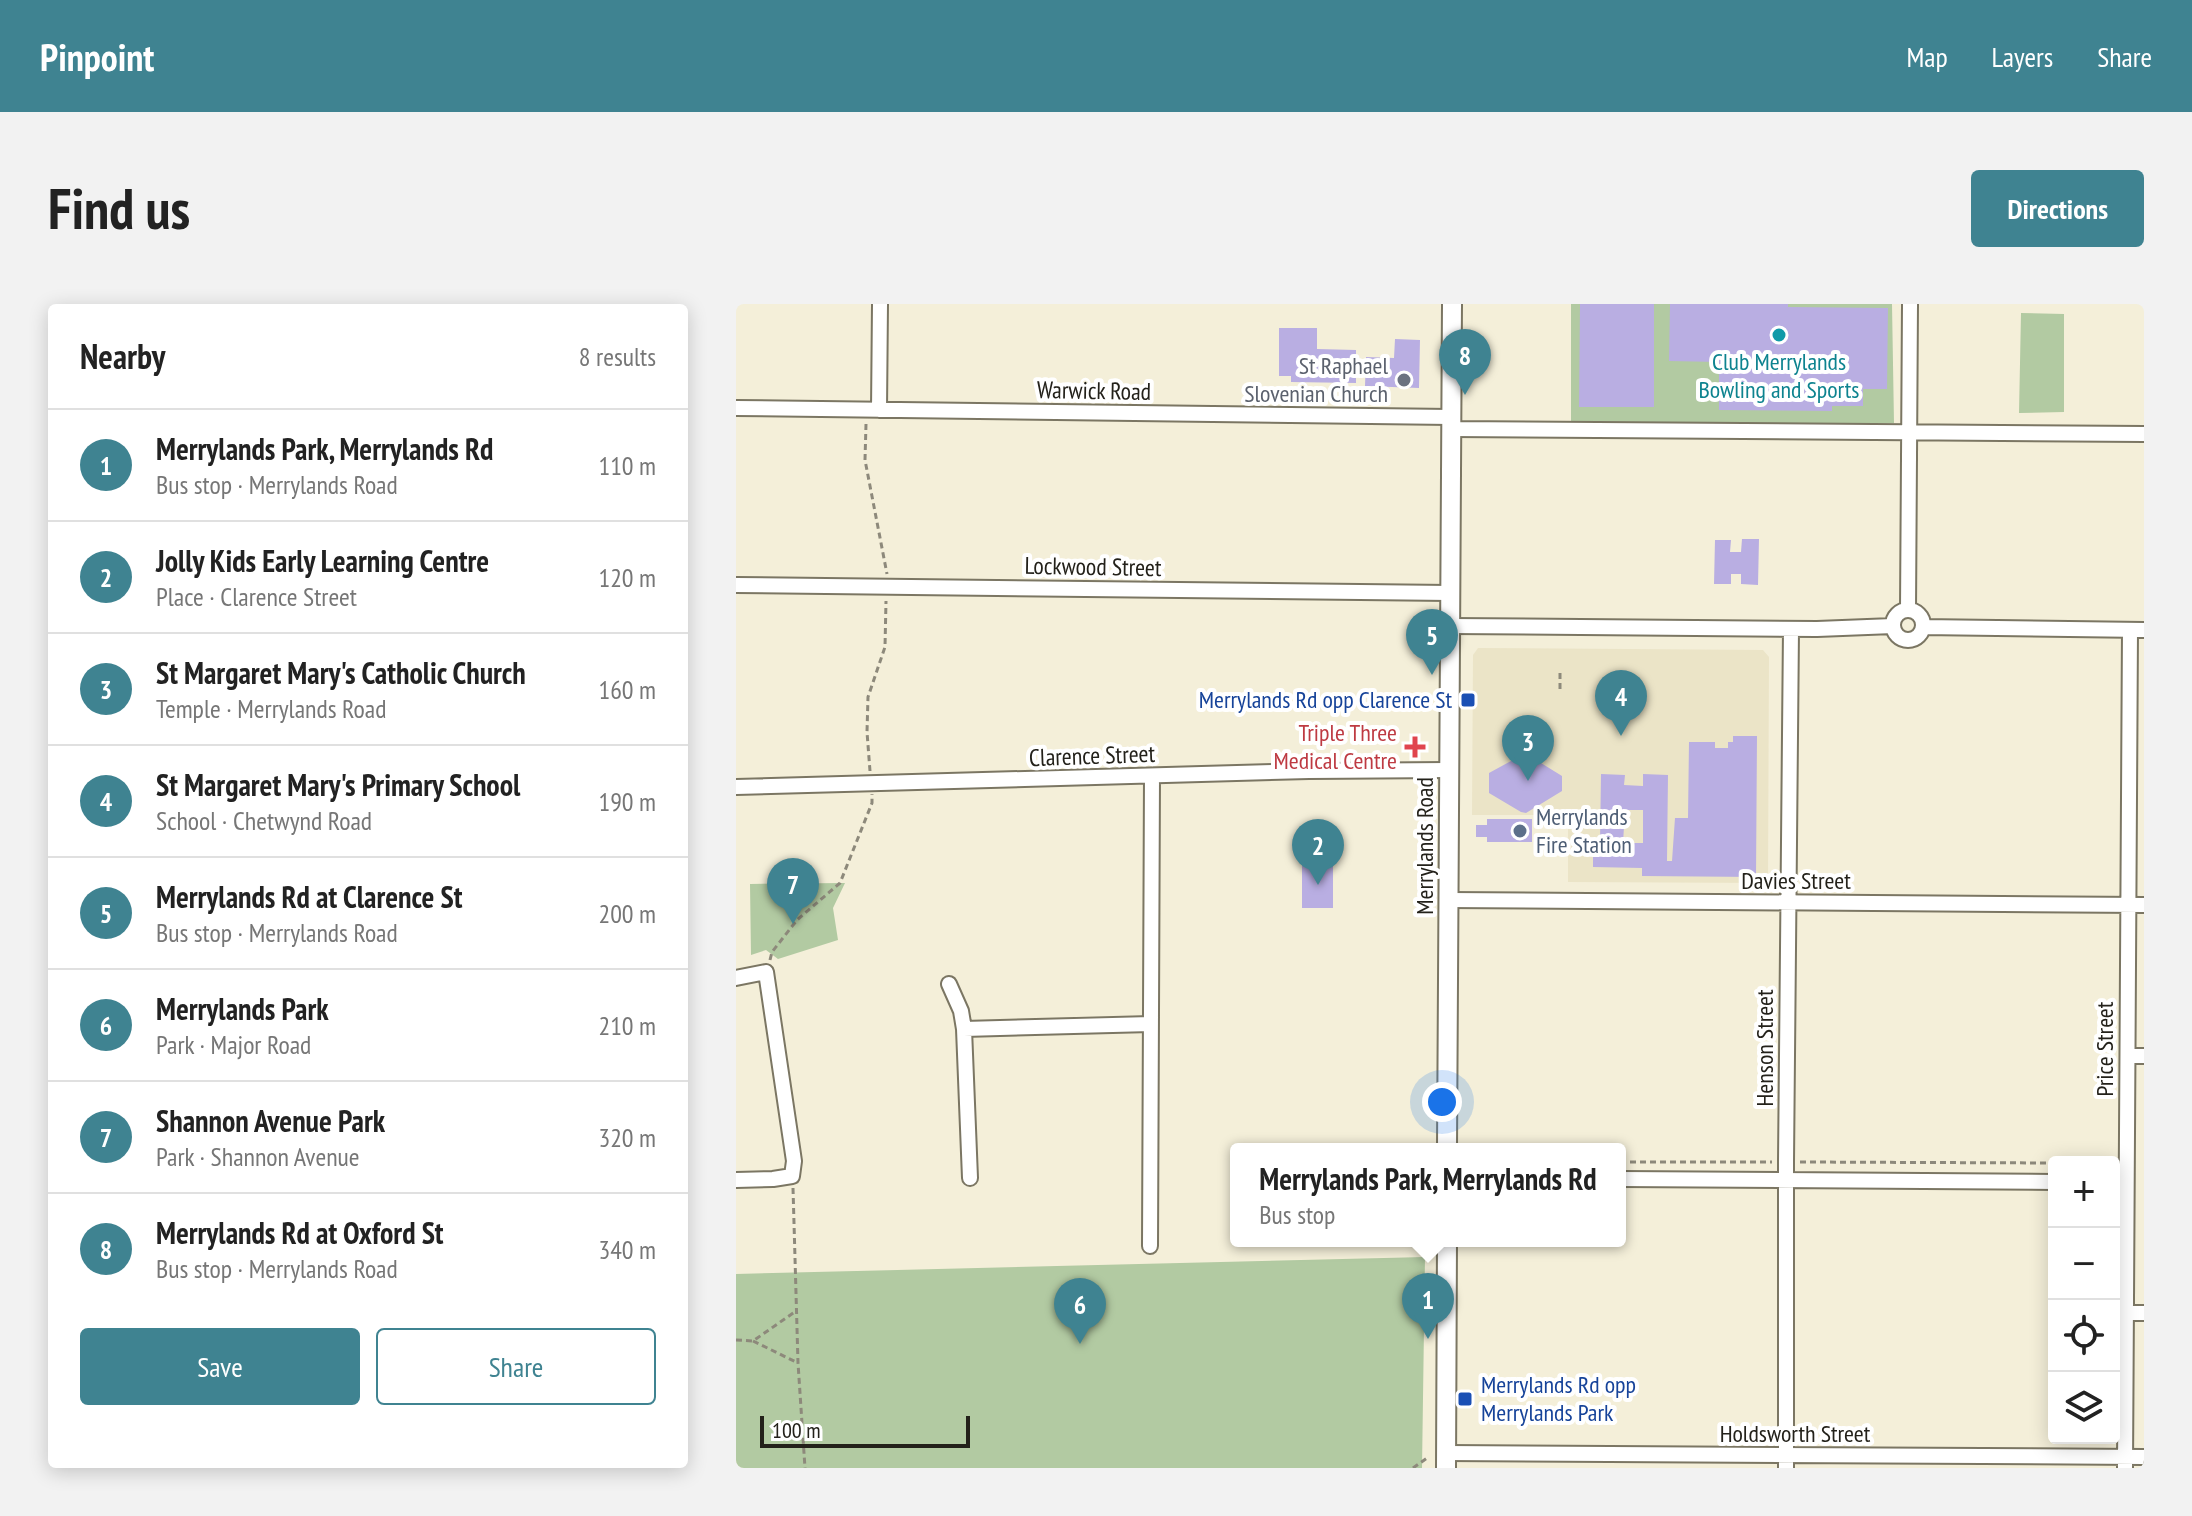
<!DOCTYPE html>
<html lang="en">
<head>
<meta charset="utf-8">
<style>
	body { margin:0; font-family:"PT Sans Narrow",sans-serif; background:#f2f2f2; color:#222 }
	.controls { position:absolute; right:24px; bottom:24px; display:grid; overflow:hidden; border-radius:8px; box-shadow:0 4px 20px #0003 }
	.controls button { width:72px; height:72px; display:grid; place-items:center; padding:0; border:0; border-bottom:2px solid #e0e0e0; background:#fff; color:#222; font:40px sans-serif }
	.scale { position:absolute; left:24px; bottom:20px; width:210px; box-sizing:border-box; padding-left:8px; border:4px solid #23211a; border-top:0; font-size:22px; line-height:28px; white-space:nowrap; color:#23211a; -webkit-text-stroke:6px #fff; paint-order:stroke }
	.you { position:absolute; left:706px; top:798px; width:28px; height:28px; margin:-20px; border:6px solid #fff; border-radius:50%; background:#1a73e8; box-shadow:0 0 0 12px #1a73e833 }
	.badge { display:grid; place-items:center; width:52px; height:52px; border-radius:50%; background:#3f8391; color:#fff; font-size:26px; font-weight:700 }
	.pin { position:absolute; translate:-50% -66px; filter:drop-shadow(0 2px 4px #0008) }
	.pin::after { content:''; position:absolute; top:42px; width:28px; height:24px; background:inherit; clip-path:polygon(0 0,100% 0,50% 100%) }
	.popup { position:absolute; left:494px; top:839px; width:396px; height:104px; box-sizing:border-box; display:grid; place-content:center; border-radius:8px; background:#fff; filter:drop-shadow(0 2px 6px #0005); font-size:26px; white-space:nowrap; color:#767676 }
	.popup b { font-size:30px; color:#222 }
	.popup::after { content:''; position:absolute; left:50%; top:100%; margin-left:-16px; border:16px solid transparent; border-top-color:#fff }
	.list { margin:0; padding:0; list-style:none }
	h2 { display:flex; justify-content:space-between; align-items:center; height:104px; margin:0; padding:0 32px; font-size:34px }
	h2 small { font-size:26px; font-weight:400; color:#767676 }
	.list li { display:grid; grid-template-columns:52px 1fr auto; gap:24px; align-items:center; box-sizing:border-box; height:112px; padding:0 32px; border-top:2px solid #e0e0e0 }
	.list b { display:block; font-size:30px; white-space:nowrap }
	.list p { margin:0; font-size:26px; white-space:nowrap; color:#767676 }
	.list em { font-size:26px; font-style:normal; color:#767676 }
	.actions { display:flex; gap:16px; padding:24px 32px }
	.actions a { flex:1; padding:18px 0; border:2px solid #3f8391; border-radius:8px; text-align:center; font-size:28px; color:#3f8391 }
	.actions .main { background:#3f8391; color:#fff }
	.icon { flex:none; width:44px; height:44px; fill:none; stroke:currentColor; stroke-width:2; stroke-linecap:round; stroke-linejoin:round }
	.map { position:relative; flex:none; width:1408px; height:1164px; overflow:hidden; border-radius:8px }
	header { display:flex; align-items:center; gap:48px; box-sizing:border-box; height:112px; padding:0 40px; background:#3f8391; color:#fff }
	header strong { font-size:38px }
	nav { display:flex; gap:44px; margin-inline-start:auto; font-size:28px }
	.intro { display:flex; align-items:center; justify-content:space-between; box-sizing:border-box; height:192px; padding:0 48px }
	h1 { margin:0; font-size:56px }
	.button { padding:20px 36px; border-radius:8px; background:#3f8391; color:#fff; font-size:28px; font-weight:700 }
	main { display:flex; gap:48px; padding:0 48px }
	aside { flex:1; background:#fff; border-radius:8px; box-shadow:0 4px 20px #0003 }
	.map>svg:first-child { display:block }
</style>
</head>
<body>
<header>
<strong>Pinpoint</strong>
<nav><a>Map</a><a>Layers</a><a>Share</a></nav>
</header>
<div class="intro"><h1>Find us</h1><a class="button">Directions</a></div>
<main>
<aside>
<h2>Nearby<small>8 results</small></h2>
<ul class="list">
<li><span class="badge">1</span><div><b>Merrylands Park, Merrylands Rd</b><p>Bus stop · Merrylands Road</p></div><em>110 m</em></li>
<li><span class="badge">2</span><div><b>Jolly Kids Early Learning Centre</b><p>Place · Clarence Street</p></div><em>120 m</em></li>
<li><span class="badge">3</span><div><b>St Margaret Mary's Catholic Church</b><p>Temple · Merrylands Road</p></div><em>160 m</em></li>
<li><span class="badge">4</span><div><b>St Margaret Mary's Primary School</b><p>School · Chetwynd Road</p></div><em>190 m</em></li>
<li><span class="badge">5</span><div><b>Merrylands Rd at Clarence St</b><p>Bus stop · Merrylands Road</p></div><em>200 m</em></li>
<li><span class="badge">6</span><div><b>Merrylands Park</b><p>Park · Major Road</p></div><em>210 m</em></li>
<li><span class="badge">7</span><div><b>Shannon Avenue Park</b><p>Park · Shannon Avenue</p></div><em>320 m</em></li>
<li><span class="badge">8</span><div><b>Merrylands Rd at Oxford St</b><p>Bus stop · Merrylands Road</p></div><em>340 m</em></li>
</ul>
<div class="actions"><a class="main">Save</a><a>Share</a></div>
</aside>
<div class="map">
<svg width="1408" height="1164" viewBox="0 0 1408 1164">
	<rect width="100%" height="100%" fill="#f4efd9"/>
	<path fill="#ebe4c7" d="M742,344L1027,346L1033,353L1032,579L832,578V511H736L737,351Z"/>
	<path fill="#b2caa2" d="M835,0H1156L1158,119L835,125Z
		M1285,9L1328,10V108L1283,109Z
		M109,579L97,604L102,636L42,655L30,646L15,651L14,580Z
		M689,953L686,1164H0V970Z"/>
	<path fill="#b9aee2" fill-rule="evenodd" d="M844,0H918V103H843Z
		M934,0H1052V3L1152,4L1151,85H1127V102H1096V107L983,106V58L933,57Z
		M543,24H581V45L620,46V79L555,78V72H543Z
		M659,35L684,36L683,84L629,82L630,53L658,54Z
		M1006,235H1023L1022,281L1005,280V270H995V280H978L979,236H995L994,248H1005Z
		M997,432H1021L1020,573L906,572V564L857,563V539H864L865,470L889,471L888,481L907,482V470L932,471L931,557H936L939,514H952L953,438H979V444H992V438H997ZM889,506H907V539H887Z
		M786,451H792L826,472V487L790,509L785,508L753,489V469Z
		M751,515H796V538H751V533H740V521H751Z
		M577,548L597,549V604H566V558H577Z"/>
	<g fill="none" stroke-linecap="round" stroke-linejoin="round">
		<defs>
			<path id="minor" d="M0,104L715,113
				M143,106L144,0
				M715,125L1408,130
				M0,281L714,289
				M1172,306L1174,0
				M1157 321a15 15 0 1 1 30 0a15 15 0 1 1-30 0Z
				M714,322L1081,325L1157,322
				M1187,323L1408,326
				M0,483L573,467L713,466
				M712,596L1408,601
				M0,674L30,668L58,857L56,872L37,875L0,876
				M213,680L225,707L228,725L234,874
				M228,725L415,720
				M1392,752H1408
				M884,875L1318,878
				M414,942L416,472
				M1389,1009H1408
				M710,1149L1408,1153
				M1050,1164V858L1055,325
				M1389,1164L1394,326"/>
			<path id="major" d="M711,845L716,0
				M710,1164L711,937"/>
		</defs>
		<use href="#minor" stroke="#7b7663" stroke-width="18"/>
		<use href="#major" stroke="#7b7663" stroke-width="22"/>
		<path stroke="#8d897b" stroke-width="3" stroke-dasharray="6 4" stroke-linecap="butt" d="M130,120L129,156L151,270
			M824,385V367
			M134,467L131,428L132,393L149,343L150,297
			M34,656L36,648L61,616L104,579L136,499V490
			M884,858H1036
			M1064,858L1318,859
			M57,884L62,1059L69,1164
			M0,1036L17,1037L60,1007
			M17,1037L60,1058
			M677,1164L691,1154"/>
		<use href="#minor" stroke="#fff" stroke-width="14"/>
		<use href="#major" stroke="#fff" stroke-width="18"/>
	</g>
	<circle fill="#0f9aa8" stroke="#fff" stroke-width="3" cx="1043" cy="31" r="8"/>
	<circle fill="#6b7280" stroke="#fff" stroke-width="3" cx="668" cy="76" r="8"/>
	<g fill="#1a4fb4" stroke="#fff" stroke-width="3">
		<rect x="724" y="388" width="16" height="16" rx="4"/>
		<rect x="721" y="1087" width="16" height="16" rx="4"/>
	</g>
	<path fill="#e0444e" stroke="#fff" stroke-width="3" d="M675 431h8v8h8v8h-8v8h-8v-8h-8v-8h8z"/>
	<circle fill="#5c6f8a" stroke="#fff" stroke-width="3" cx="784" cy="527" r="8"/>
	<g text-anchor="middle" stroke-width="8" stroke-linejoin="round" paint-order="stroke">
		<g font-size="24" fill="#0d838f" stroke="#fff">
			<text x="1043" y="66">Club Merrylands<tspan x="1043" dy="28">Bowling and Sports</tspan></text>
		</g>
		<g font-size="24" fill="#5b616d" stroke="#fff" text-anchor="end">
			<text x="652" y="70">St Raphael<tspan x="652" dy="28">Slovenian Church</tspan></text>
		</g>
		<g font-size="24" fill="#23211a" stroke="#fff">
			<text transform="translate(358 87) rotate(1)" y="8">Warwick Road</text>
			<text transform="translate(357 263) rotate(1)" y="8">Lockwood Street</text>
			<text transform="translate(356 452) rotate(-2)" y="8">Clarence Street</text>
			<text transform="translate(689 542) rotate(-90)" y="8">Merrylands Road</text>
			<text x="1060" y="585">Davies Street</text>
			<text transform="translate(1029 744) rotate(-90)" y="8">Henson Street</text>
			<text transform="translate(1369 745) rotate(-90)" y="8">Price Street</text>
			<text x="1059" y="1138">Holdsworth Street</text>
		</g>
		<g font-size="24" fill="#164399" stroke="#fff" text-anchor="end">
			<text x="716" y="404">Merrylands Rd opp Clarence St</text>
			<text x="745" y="1089" text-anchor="start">Merrylands Rd opp<tspan x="745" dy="28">Merrylands Park</tspan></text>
		</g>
		<g font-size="24" fill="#be3a42" stroke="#fff" text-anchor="end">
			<text x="661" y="437">Triple Three<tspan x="661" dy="28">Medical Centre</tspan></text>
		</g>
		<g font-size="24" fill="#4e5e75" stroke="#fff" text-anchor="start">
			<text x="800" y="521">Merrylands<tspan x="800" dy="28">Fire Station</tspan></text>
		</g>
	</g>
</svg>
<div class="controls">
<button>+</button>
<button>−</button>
<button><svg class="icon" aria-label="locate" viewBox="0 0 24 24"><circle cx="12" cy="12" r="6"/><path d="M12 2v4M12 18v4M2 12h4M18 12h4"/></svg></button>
<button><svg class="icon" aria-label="layers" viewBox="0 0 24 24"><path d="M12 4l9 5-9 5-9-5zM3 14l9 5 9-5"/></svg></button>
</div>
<div class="scale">100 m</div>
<div class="you"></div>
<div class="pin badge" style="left:692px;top:1035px">1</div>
<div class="popup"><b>Merrylands Park, Merrylands Rd</b>Bus stop</div>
<div class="pin badge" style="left:582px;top:581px">2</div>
<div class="pin badge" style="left:792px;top:477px">3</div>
<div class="pin badge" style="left:885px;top:432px">4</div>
<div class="pin badge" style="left:696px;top:371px">5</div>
<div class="pin badge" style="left:344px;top:1040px">6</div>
<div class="pin badge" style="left:57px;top:620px">7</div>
<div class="pin badge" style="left:729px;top:91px">8</div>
</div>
</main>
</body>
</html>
